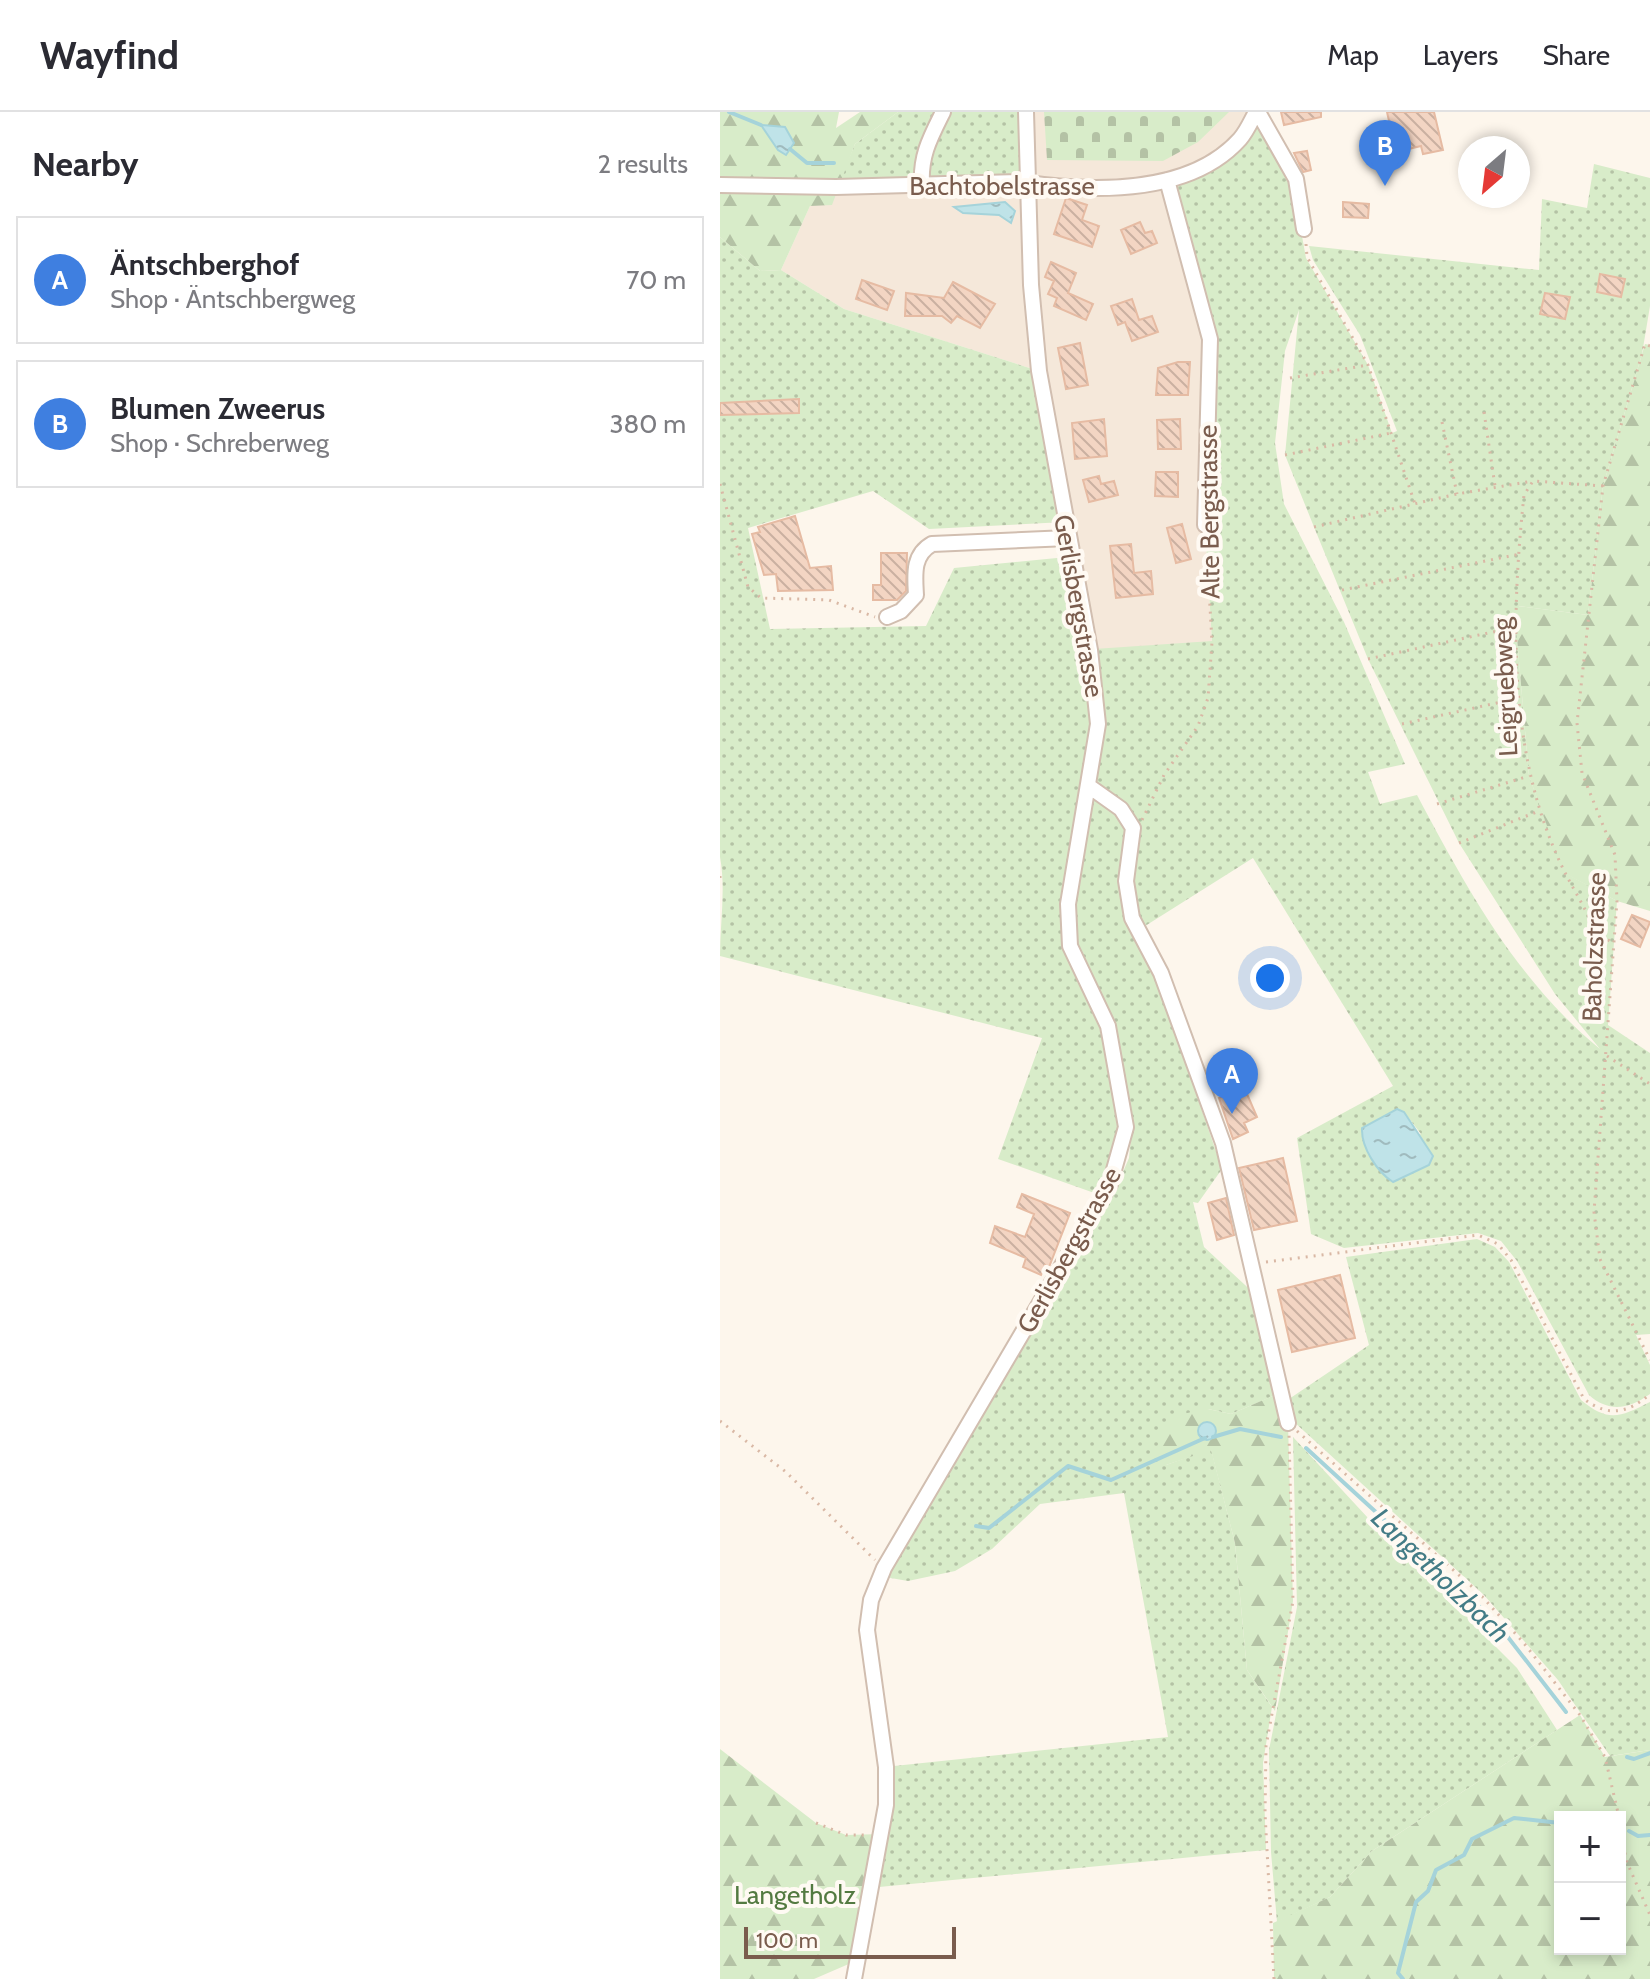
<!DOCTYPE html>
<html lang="en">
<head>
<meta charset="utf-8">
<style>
	body { margin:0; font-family:Cabin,sans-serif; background:#f2f2f3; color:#2b2b33 }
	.controls { position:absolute; right:24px; bottom:24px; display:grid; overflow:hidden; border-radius:0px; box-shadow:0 4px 12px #0003 }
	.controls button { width:72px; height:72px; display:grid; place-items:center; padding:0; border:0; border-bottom:2px solid #e1e1e2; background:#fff; color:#2b2b33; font:40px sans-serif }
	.compass { position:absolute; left:738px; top:24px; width:72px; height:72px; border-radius:50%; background:#fff; box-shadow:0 4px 12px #0003; rotate:208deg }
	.scale { position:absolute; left:24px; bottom:20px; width:212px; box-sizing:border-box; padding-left:8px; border:4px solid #7a5c4d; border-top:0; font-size:22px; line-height:28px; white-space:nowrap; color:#7a5c4d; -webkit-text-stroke:6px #fffaf3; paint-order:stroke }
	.you { position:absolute; left:550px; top:866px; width:28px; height:28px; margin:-20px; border:6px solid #fff; border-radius:50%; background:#1a73e8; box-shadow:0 0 0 12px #1a73e833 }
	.badge { display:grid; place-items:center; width:52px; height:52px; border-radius:50%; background:#ea580c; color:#fff; font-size:26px; font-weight:700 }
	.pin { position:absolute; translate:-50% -66px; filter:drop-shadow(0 2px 4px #0008) }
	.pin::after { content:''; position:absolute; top:42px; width:28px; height:24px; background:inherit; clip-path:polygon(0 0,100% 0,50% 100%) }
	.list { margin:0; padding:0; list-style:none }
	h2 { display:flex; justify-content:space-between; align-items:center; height:104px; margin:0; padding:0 32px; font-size:34px }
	h2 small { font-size:26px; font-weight:400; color:#7c7c81 }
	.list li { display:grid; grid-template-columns:52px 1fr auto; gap:24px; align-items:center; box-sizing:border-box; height:128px; margin:0 16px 16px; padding:0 16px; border:2px solid #e1e1e2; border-radius:0px }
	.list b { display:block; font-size:30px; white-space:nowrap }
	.list p { margin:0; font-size:26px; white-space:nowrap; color:#7c7c81 }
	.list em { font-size:26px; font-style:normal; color:#7c7c81 }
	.map { position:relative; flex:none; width:930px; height:1867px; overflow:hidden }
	header { display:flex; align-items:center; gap:48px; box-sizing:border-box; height:112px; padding:0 40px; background:#fff; border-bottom:2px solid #e1e1e2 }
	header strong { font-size:38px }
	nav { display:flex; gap:44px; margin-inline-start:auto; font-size:28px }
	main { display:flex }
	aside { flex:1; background:#fff }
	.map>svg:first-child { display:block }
</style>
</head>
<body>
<header>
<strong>Wayfind</strong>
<nav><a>Map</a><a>Layers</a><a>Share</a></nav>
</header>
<main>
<aside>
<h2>Nearby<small>2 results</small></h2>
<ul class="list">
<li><span class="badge" style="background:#3f7fe0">A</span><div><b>Äntschberghof</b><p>Shop · Äntschbergweg</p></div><em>70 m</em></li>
<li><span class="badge" style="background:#3f7fe0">B</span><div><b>Blumen Zweerus</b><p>Shop · Schreberweg</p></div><em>380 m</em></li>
</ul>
</aside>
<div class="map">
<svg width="930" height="1867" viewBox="0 0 930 1867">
	<defs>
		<pattern id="grass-dots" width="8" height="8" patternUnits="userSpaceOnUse" patternTransform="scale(2)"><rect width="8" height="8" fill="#d8ecc9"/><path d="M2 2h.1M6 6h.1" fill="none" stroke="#b4c2a5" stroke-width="1.8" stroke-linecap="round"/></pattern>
		<pattern id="forest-firs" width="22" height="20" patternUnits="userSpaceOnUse" patternTransform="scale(2)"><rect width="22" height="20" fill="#d8ecc9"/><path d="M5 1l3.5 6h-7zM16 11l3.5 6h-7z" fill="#b4c2a5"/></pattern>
		<pattern id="cemetery-stones" width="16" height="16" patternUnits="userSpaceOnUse" patternTransform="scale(2)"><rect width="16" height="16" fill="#d8ecc9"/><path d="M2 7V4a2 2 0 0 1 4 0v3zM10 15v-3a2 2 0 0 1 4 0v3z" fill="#b4c2a5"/></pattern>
		<pattern id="water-ripples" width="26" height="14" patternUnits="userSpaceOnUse" patternTransform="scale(2)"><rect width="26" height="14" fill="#bfe3e8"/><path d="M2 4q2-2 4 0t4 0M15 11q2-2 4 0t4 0" fill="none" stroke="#a0bbbe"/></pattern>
		<pattern id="building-back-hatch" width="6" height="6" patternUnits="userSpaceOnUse" patternTransform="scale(2)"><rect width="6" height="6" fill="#f3d5c3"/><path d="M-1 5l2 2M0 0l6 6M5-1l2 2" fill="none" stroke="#cab0a1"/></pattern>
	</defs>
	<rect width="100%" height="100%" fill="#fdf6ec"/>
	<path fill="#f5e8da" d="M306,0H530L518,23L496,41L485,413L492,530L370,538L319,259L124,197L61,158L90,94L116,75Z"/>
	<path fill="url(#grass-dots)" fill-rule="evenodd" d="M178,0H306L310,72L117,75L135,32Z
		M541,10L572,69L586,146L648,253L672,321L677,319L640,223L593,148L589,134L819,158L822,87L867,96L874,52L930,66V194L922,242L883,374L868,503L799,494L796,515L809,664L845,761L897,789L888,913L930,941V1222L916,1223L930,1253V1282C909,1297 889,1301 869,1283L797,1149L781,1129L758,1121L624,1136L591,1122L577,1026L673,974L533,746L414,821L436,864L502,1057L478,1091L473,1090L484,1135L538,1185L560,1281L511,1302L488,1297L446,1353L491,1337L515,1431L527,1558L552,1595L543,1651L546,1738L159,1775L173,1697L174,1654L448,1625L404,1381L320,1392L272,1437L235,1459L188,1469L165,1465L396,1076L409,1046L412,1015L357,832L355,793L385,615L374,537L492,529L485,413L490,227L447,68C497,57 509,49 541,10ZM579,198L565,343L594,415L648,547L739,731L835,882L880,937C797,869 747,777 697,683L660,692L648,660L685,652L624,510L564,392L555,331L565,239ZM677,997L685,1001L701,1022L651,1045L642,1026V1016Z
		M0,125L40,159L61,158L124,197L319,259L345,410L209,417L153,379L28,416L50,517L206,514L234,456L347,445L374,610L347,835L384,915L402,1015L380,1083L278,1047L322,926L0,844C0,811 6,777 0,745Z
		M757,1127L775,1135L789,1150L861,1288C889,1311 900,1305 930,1290V1638L890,1644L838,1568L764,1483L573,1309L569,1287L649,1233L626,1145Z
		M573,1325L661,1420L769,1512L760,1519L797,1556L837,1618L652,1739L610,1785L557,1810L551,1740L549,1638L577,1495Z"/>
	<path fill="url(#forest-firs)" fill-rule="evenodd" d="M0,0H119L116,16L140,0H178L135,32L112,93L90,94L61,158L40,159L0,125Z
		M925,232L930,233V799L897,789L844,761L809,664L796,515L798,494L868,503L883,374Z
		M562,1280L568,1311L573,1489L555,1599L527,1558L515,1431L491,1338L446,1353L435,1322L457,1303L488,1297L511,1302Z
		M860,1603L885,1645L930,1638V1867H554L553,1811L610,1785L652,1739ZM840,1705H900V1837H840Z
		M0,1637L96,1711L126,1723L162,1722L138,1848L94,1867H0Z"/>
	<path fill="url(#cemetery-stones)" d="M324,0H509L478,30L443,49L327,48Z"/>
	<path fill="url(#water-ripples)" stroke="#a5d3da" stroke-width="2" d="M41,13L65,15L74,31L66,43L58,38Z
		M285,90L295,99L291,111L279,103L243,101L234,95Z
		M677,997L684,1000L713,1044L709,1053L673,1070C657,1060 641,1035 642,1016Z
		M478 1319a9 9 0 1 1 18 0a9 9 0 1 1-18 0Z"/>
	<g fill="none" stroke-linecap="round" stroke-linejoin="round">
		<path stroke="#a5d3da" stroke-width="4" d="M9,0L41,13
			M70,37L87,51H114
			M493,1325L520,1317L561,1325
			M586,1336L777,1511L846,1600
			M256,1414L269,1416L348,1354L391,1368L485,1326
			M907,1645L914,1647L930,1641
			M909,1719L918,1724L930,1723
			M683,1867L678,1861L696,1790L708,1779L716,1758L744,1743L752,1727L794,1706L840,1711"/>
	</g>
	<path fill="url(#building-back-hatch)" stroke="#e6bba3" stroke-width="2" d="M561,0H601V5L564,13Z
		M667,0H714L723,38L703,42L701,34L676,40Z
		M587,39L591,58L583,60L574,41Z
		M346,86L367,93L362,108L379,114L372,135L334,122Z
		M623,90L649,92L648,106L623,105Z
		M420,110L425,121L432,119L437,131L411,142L401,118Z
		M331,150L356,161L348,181L373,192L366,208L334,194L337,186L328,182L334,169L325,165Z
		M880,162L905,167L901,185L877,180Z
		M142,168L174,179L167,198L136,187Z
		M233,170L275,192L260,216L237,204L231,211L222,204H185L186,181L224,186Z
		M825,181L850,185L845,207L820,202Z
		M412,187L419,208L432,204L438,220L412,229L405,210L398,213L391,194Z
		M360,231L368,273L346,277L338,236Z
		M458,250H470L468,283H436L438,256Z
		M79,287V301L0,303V291Z
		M384,307L387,344L355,347L352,311Z
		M460,307L461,337H438L437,308Z
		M436,360H458V385L435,384Z
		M379,364L381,372L394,369L398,383L369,390L363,368Z
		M75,404L90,456L111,454L113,478L58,479L56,462L44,463L32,422L40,420L38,415Z
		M462,412L471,447L456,451L447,416Z
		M411,432L414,461L431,459L433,482L396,486L390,434Z
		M161,441H187L186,479L177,488H153V473H161Z
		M912,803L930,810L920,835L901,827Z
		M524,975L537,1005L524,1011L528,1020L513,1027L499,986Z
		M563,1046L577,1109L534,1118L519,1056Z
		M302,1082L350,1101L329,1155L325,1153L321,1163L303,1155L306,1146L270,1131L275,1114L305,1125L314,1102L297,1095Z
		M506,1086L514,1123L497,1128L488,1091Z
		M620,1163L635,1226L572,1240L558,1178Z"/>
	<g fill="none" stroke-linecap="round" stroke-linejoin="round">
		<defs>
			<path id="minor" d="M538,0L576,67L584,117
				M447,68L490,227L485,413
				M0,73L116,75L300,70C369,80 469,84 520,27C527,19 531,9 536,0
				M202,74C200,44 210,26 223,0
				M167,505L181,499L196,483C195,464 192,443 212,432L348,426
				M370,675L401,697L413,716L406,769L412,806L441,861L503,1031L568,1311
				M134,1867L166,1693V1655L147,1518L151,1488L164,1456L390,1072L406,1015L388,914L350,834L348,792L378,612L370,538L319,259L311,173L306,0"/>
		</defs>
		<use href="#minor" stroke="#d1beb0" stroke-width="18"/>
		<path stroke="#d9b8a5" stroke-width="3" stroke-dasharray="2 6" stroke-linecap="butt" d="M586,132L587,145L648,253L695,392
			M930,234L925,232L883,374L857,611L862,661L895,743L897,789L874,1100L880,1147L930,1248
			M570,266L648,253
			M764,300L775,374
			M722,310L737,382
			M565,343L671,321
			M0,372L28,475L41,486L109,488L155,505
			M883,374L813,369L804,383C790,516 787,662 856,781C866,798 874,819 891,830
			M594,415L737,382L813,369
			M622,478L800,442
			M648,547L796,515
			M682,612L799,586
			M717,692L809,664
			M422,708L444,663L478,614L488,586L492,530L486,425
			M739,731L819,699
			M0,764V769
			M887,944L930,972
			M546,1150L758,1123L778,1132L791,1148L864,1287C888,1305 907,1302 930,1282
			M0,1309L66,1360L155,1448
			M577,1319L758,1480L803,1530L860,1603L885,1645L899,1705
			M900,1709L906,1748L930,1803
			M96,1711L126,1723H147
			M554,1867L545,1701L546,1634L573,1489L569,1323"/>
		<use href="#minor" stroke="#fff" stroke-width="14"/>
	</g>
	<g text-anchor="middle" stroke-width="8" stroke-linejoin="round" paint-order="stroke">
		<g font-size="26" fill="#7a5c4d" stroke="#fffaf3">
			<text x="282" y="83">Bachtobelstrasse</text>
			<text transform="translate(489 400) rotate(-91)" y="9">Alte Bergstrasse</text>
			<text transform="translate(359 494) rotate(80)" y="9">Gerlisbergstrasse</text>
			<text transform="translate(785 575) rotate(-93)" y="9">Leigruebweg</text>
			<text transform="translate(874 835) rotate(-88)" y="9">Baholzstrasse</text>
			<text transform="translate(349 1138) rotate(-61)" y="9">Gerlisbergstrasse</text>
		</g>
		<g font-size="26" fill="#537a41" stroke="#fffaf3">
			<text x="75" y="1792">Langetholz</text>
		</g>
		<g font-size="28" font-style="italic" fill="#437c86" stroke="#fffaf3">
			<text transform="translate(721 1463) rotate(44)" y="10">Langetholzbach</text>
		</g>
	</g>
</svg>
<div class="controls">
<button>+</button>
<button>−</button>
</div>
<svg class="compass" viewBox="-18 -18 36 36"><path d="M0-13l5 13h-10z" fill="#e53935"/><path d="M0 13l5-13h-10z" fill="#7c7c81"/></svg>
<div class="scale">100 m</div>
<div class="you"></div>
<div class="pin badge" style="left:512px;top:1002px;background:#3f7fe0">A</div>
<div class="pin badge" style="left:665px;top:74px;background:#3f7fe0">B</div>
</div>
</main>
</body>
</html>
